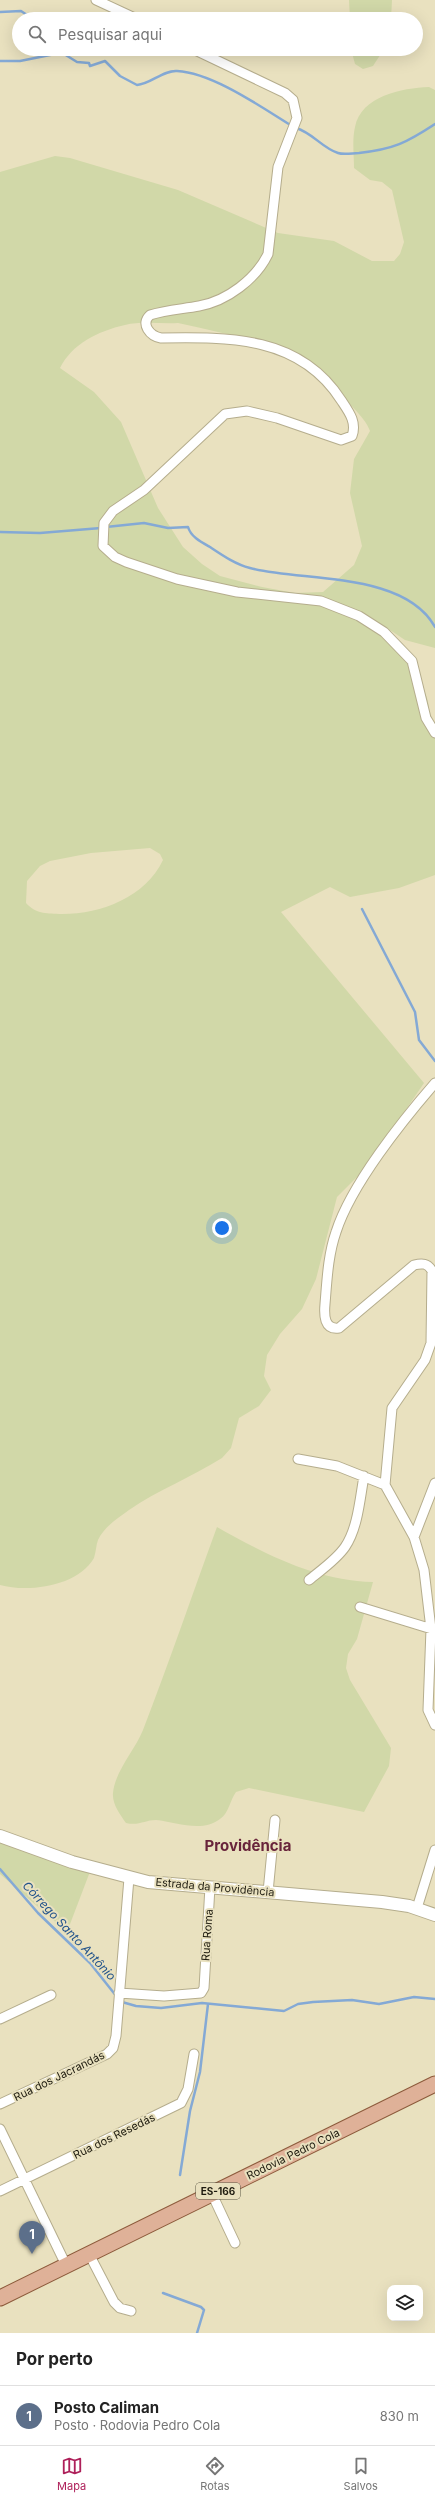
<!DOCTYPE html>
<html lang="pt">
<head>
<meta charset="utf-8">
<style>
	body { margin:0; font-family:Inter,sans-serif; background:#f2f2f2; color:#222 }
	.controls { position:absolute; right:12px; bottom:12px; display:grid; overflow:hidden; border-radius:8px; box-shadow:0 4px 16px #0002 }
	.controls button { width:36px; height:36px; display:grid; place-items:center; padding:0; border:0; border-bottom:1px solid #e0e0e0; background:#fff; color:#222; font:20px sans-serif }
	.you { position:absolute; left:222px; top:1228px; width:14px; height:14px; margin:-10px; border:3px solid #fff; border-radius:50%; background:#1a73e8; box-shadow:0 0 0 6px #1a73e833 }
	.badge { display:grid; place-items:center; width:26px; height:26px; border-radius:50%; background:#ae205a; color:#fff; font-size:13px; font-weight:700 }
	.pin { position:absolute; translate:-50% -33px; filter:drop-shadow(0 1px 2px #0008) }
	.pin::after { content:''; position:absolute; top:21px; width:14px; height:12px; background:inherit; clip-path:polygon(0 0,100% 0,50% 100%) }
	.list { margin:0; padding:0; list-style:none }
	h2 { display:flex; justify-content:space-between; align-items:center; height:52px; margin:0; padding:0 16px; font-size:17px }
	h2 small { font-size:13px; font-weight:400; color:#767676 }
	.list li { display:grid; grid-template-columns:26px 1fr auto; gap:12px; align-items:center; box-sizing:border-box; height:60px; padding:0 16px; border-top:1px solid #e0e0e0 }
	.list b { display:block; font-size:15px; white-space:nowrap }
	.list p { margin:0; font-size:13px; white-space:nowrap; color:#767676 }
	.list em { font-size:13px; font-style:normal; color:#767676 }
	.icon { flex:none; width:22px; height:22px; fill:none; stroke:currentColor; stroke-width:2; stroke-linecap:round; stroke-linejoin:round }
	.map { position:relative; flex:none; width:435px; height:2333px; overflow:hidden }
	.search { position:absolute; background:#fff; box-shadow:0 4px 16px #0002; left:12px; right:12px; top:12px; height:44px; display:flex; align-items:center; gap:10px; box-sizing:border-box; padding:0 14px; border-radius:22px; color:#767676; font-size:15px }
	.sheet { height:112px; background:#fff }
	nav { display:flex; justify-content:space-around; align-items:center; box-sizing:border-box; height:56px; border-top:1px solid #e0e0e0; background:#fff; font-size:11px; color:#767676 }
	nav a { display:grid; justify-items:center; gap:2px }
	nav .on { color:#ae205a }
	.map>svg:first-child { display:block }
</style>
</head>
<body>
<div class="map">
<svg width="435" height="2333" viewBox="0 0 435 2333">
	<rect width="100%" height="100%" fill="#e9e1bf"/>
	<path fill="#d1d8a8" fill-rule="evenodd" d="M349,0H392L391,19H350Z
		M351,49H384L373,66L363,69L355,64Z
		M429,87L435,90V648L405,640L390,630C403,652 419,673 427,698C431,711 428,725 435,736V875L399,888L350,897L330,887L281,912L424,1083L367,1167L337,1197L316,1279L302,1309L280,1334L267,1355L264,1376L271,1390L259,1406L239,1418L231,1448L222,1458C192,1477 158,1490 129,1510C118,1518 104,1527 98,1540C96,1545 96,1552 94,1558C78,1586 29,1593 0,1585V172L55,156L70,158L178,190L278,233L334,241L372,261H394L400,254L404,242L392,190L382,182L370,180L354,168C354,155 352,140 355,127C361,96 402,88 429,87ZM178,323C204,329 230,334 255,341C263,343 272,344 279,348C299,358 365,411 370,431L354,459L350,493L362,546L354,565L323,592L295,593L262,587L220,576L202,564L183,547L158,508L121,422L94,392L60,368C72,344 98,331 125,325C141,321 161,324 178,323ZM150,848L160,854L163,860C145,898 99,915 59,914C45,913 36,914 26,903L27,881L40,866L50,861L91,853Z
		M217,1527C265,1554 316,1581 373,1582L357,1639L348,1654L346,1668L350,1680L391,1748L389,1766L364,1812L249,1788L236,1792C230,1800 229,1813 220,1819C202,1833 176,1822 156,1820C145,1820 139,1826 126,1823C120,1814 112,1804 113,1793C115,1771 135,1750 143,1730C169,1663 192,1595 217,1527Z
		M0,1836L91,1869L67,1932L0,1874Z"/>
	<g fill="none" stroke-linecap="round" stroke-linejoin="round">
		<path stroke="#84a9d5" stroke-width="2.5" d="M0,12L21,11L33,19
			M56,49L77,62L89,63L90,66L105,61L120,76L137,85C151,84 163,70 177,71C213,73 261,107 292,126
			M0,61H20L60,53
			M296,128C313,133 322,148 338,153C344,155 353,153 359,153C394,149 406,143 435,124
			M106,527L144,523L168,528L188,527C191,537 201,542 210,547C222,555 235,564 250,568C303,582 404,571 435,627
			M0,532L40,533L101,528
			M362,909L415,1012L419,1040L435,1061
			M0,1869L38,1913L90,1963L117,1997
			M122,2002L136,2006L161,2008L202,2003L284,2011L298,2004L313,2002L352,2000L379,2004L414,1997L435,1999
			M180,2175L190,2111L200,2072L208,2004
			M163,2293L201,2307L204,2310L197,2333"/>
		<defs>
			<path id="minor" d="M96,0L137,19
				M193,49L285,93L293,100L297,118L278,167L268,254C256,279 227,301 199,306C183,309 166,310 150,315C140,324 150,336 161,338C230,337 300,336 341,400C349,412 357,422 352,436L341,440L277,418L247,411L225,414L144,490L113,511L104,523L103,546L115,557L126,562L177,579L237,592L321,601L359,616L384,632L412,661L426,718L435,733
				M435,1083C402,1121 351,1185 336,1232C328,1255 327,1280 325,1304C324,1315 324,1330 339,1328L414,1265C422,1263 428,1263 432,1271L431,1343L425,1360L392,1408L385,1485L414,1537L424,1570L431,1629L428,1710L435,1725
				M298,1459L337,1466L385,1485
				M414,1537L435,1483
				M309,1580C321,1570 336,1560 345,1547C358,1528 360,1498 364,1476
				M360,1607L435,1630
				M268,1892L275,1820
				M417,1908L435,1850
				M119,1993L164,1996L201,1993L204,1988L210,1887
				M0,2019L51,1995
				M0,2104L107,2054L113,2048L116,2036L129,1878
				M0,2129L66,2265
				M0,2191L181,2103L188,2089L194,2054
				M212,2194L235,2243
				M89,2254L114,2302L120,2308L131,2311"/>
			<path id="tertiary" d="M0,1836L72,1862L148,1882L382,1902L409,1906L435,1915"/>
			<path id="primary" d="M0,2298L435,2084"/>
		</defs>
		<use href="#minor" stroke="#b5ad8d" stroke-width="11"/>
		<use href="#tertiary" stroke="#b5ad8d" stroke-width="14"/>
		<use href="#primary" stroke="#8d5b3c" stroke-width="17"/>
		<use href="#minor" stroke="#fff" stroke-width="9"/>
		<use href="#tertiary" stroke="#fff" stroke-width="12"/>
		<use href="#primary" stroke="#dfb198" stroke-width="15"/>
	</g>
	<g text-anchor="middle" stroke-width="4" stroke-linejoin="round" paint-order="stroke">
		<rect fill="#e9e1bf" stroke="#5b5644" stroke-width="1" x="196" y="2183" width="44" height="16" rx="3"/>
		<g font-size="10" font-weight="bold" fill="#1e1b0f">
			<text x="218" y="2195">ES-166</text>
		</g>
		<g font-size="11" fill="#1e1b0f" stroke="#e9e1bf">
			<text transform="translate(215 1887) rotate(5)" y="4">Estrada da Providência</text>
			<text transform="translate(207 1935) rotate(-86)" y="4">Rua Roma</text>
			<text transform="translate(59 2076) rotate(-26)" y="4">Rua dos Jacrandás</text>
			<text transform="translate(114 2136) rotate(-26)" y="4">Rua dos Resedás</text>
			<text transform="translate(293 2154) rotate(-26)" y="4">Rodovia Pedro Cola</text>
		</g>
		<g font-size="12" font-style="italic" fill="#22538b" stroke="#e9e1bf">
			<text transform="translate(69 1931) rotate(47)" y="4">Córrego Santo Antônio</text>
		</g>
		<g font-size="15" font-weight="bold" fill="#68243b" stroke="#e9e1bf">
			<text x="248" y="1851">Providência</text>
		</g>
	</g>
</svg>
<div class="controls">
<button><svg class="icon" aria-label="layers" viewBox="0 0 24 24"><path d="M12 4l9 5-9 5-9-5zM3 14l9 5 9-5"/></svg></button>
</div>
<div class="you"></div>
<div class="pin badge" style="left:32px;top:2254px;background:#5c6f8a">1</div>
<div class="search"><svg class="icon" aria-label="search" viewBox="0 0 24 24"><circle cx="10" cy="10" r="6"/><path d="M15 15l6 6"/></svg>Pesquisar aqui</div>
</div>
<section class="sheet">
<h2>Por perto<small></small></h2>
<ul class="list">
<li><span class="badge" style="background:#5c6f8a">1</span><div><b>Posto Caliman</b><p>Posto · Rodovia Pedro Cola</p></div><em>830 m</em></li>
</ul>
</section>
<nav>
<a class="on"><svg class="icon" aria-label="map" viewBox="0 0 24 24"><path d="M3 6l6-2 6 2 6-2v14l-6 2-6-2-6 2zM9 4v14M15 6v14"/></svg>Mapa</a>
<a><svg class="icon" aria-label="directions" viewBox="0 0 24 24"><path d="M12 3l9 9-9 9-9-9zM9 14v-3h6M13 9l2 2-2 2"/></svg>Rotas</a>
<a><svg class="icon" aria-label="saved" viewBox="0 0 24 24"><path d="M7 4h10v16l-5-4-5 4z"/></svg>Salvos</a>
</nav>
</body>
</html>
